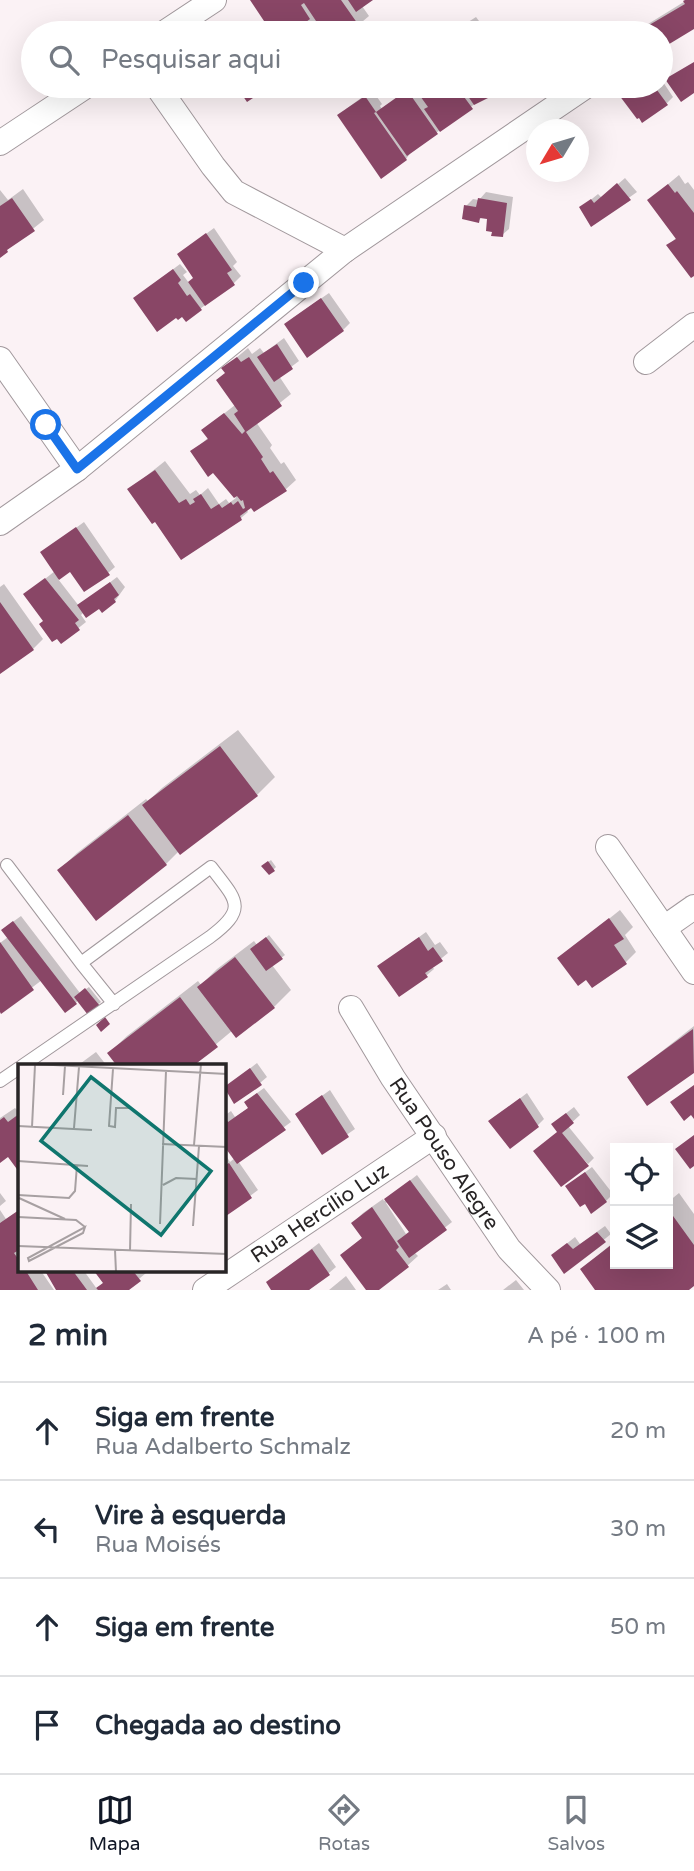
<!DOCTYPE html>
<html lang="pt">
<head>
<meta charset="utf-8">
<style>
	body { margin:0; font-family:"Varela Round",sans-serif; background:#f2f2f3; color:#1f2937 }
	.controls { position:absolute; right:21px; bottom:21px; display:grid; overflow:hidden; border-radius:0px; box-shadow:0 7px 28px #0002 }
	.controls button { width:63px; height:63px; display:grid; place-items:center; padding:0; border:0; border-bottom:2px solid #e0e1e3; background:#fff; color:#1f2937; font:35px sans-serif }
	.compass { position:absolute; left:526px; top:119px; width:63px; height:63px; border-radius:50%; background:#fff; box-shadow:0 7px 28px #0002; rotate:232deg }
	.stop { position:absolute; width:21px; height:21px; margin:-16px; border:5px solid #1a73e8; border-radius:50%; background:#fff }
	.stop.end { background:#1a73e8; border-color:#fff; box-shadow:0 2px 7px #0008 }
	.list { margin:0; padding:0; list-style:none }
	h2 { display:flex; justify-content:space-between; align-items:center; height:91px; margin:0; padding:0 28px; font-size:30px }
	h2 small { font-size:23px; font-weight:400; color:#747a83 }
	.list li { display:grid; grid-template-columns:46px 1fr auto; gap:21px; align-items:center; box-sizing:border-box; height:98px; padding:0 28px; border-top:2px solid #e0e1e3 }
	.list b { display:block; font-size:26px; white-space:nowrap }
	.list p { margin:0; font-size:23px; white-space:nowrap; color:#747a83 }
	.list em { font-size:23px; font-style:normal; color:#747a83 }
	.icon { flex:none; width:38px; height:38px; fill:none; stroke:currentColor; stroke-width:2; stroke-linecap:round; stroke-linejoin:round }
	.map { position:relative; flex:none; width:694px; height:1290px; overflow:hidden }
	.search { position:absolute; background:#fff; box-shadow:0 7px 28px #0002; left:21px; right:21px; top:21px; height:77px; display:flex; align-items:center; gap:18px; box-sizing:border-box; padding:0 24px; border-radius:38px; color:#747a83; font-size:26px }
	.sheet { height:483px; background:#fff }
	nav { display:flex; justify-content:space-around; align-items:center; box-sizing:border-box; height:98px; border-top:2px solid #e0e1e3; background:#fff; font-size:19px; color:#747a83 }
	nav a { display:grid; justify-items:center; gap:4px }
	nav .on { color:#111827 }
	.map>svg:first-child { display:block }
</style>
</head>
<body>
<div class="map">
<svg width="694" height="1290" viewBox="0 0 694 1290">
	<rect width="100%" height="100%" fill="#fbf2f5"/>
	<path fill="#0003" fill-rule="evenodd" d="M252,0H370L362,6L369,16L349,33H275Z
		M687,0H694V27L661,47V33H643L642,31L648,24Z
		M476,17L488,33H447L463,22L465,24Z
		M250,23L257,33H234Z
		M661,79L673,97L667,103L629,86H661Z
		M414,86H507L494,95L492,93L480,100L412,151L406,159L346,109L372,90L382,104L380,106L382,109Z
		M679,175L685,184L688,182L694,190V273L669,245L677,237L649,200Z
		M625,178L637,192L592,224L582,207L598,194L602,198Z
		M23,189L44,220L0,255V190L8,200Z
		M486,192L513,197L509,229L502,235L489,217H482L478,221L466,206L473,199L479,200Z
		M214,228L237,262L233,266L241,276L234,283L200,309L182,315L135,298L180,264L187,272L183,275L189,283L195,278L179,254Z
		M329,293L350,323L343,330L293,318Z
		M284,338L299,361L279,376L291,394L256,422L272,445L270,448L281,464L284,462L296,480L285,490L246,509L248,512L241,518L214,536L155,519L130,489L165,461L190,494L196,490L200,495L208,488L219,504L226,499L229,503L236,498L224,482L193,451L209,437L203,430L235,405L224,368L248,348L252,354L260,348L264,353Z
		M84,522L115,567L108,573L71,570L58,579L79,606L117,577L125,587L115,601L84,612L81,615L86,622L61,642L26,594L55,571L43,552Z
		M4,584L43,639L33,649L0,672V587Z
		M238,730L275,777L257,795L179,851L166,864L59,870L77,853L146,799L148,801L162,788Z
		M271,860L276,867L273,870L267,863Z
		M620,910L633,927L625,935L636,952L626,962L592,986L586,978L560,958Z
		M21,916L80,993L89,987L101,1002L88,1013L78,1000L76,1003L42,980L1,1011L0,1009V943L8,937L10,924Z
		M426,932L435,945L440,942L448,953L432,966L434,969L427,975L399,995L379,966Z
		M269,935L285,955L272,965L291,990L274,1007L233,1030L190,1066H119L109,1053L127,1036L198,981L201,985L217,969L254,941L257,945Z
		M694,1026V1071L648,1104L629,1077Z
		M96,1052L107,1066H77Z
		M257,1063L267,1077L260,1083L225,1088Z
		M264,1088L291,1122L238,1161L258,1190L226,1214L224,1210V1152L230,1162L235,1158L224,1143V1116L231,1111L235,1117L250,1107L253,1096Z
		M330,1090L355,1129L322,1152L297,1114Z
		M527,1093L544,1119L538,1125L490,1121Z
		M574,1107L580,1115L568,1126L594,1158L588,1164L558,1131L560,1118Z
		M15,1108L19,1112V1169L9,1154L0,1160V1118Z
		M592,1167L613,1194L606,1201L585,1202L567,1186Z
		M417,1175L452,1222L414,1252L418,1256L407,1266L376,1290H368L342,1255L364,1236L353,1223L363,1213L383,1199L384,1201ZM388,1202L410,1231L406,1234L386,1203Z
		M0,1193L6,1201L0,1206Z
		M679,1193L694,1214V1284L686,1290H597L582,1269L615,1241V1264H668V1202Z
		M0,1210L6,1219L19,1210V1271H41L54,1290H0Z
		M605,1226L611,1234L565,1271L560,1249L575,1237L580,1244Z
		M319,1243L336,1267L309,1290H274L268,1282Z
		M47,1271H84L97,1289L104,1282L96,1271H144L146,1273L126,1290H59Z
		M346,1276L356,1290H329Z
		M516,1280L524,1290H503Z
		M447,1284L451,1290H438Z"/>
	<path fill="#894666" d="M250,0H341L360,27L352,33H320L315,26L318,24L304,3L301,5L310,19L306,22L314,33H272Z
		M348,0H373L356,12Z
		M685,0H694V29L661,49V33H641L639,31L685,4L683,1Z
		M694,62V93L681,102L665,79Z
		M236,86H271L247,102Z
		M413,86H456L473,109L440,132L424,109L428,107Z
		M461,86H510L494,98L492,96L474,105Z
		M626,86H654L668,105L642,123L639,118L637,119L619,95L628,88Z
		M407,90L438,134L407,156L376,112Z
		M365,96L376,112L374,113L407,160L381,179L337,115Z
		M617,183L631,200L591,227L579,207L591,199L594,203Z
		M668,184L675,193L677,191L694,213V276L691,278L666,245L676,239L647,200Z
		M12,198L35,231L7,250L8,252L0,258V206Z
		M478,198L507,203L503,237L491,236L492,232L486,231L487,219L480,218L479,223L462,219L464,205L476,207Z
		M206,233L232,270L227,273L235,285L205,306L188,282L193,278L177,254Z
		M173,269L181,280L178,283L187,296L190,294L202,310L186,322L182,317L178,320L176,318L157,332L133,298Z
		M321,298L344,331L307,358L284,324Z
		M277,344L293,369L274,382L257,357Z
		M237,357L241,362L249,357L282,406L246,432L263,457L261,459L270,473L273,471L287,491L254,512L251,508L240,516L242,520L181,560L155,522L152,524L127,489L155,470L179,503L186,499L190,505L195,502L193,499L201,494L211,509L219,504L222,508L231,502L233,505L238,501L243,509L245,508L243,500L241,501L237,496L234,498L213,473L208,477L190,451L208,439L201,430L224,413L242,434L245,431L234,414L238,411L216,380L225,373L221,368Z
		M76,527L110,575L84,592L70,572L59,580L40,552Z
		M45,578L79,620L75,623L80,630L61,644L57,639L52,642L39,624L43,621L23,594Z
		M110,582L119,595L114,599L116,602L102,613L99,609L86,618L77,605Z
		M0,602L34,650L0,674Z
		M220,746L258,796L180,855L142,805Z
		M128,815L167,865L96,921L57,870Z
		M268,861L275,871L269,875L261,866Z
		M609,918L624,939L614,945L627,964L592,988L586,980L578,986L557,958Z
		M13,921L77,1004L65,1013L1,930Z
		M266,937L283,959L266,971L250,949Z
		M419,937L428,951L433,947L443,961L425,973L428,977L399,997L377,966Z
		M0,942L34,990L1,1014L0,1012Z
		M235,957L275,1008L236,1038L197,987Z
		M85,988L100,1006L88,1015L74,997Z
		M180,997L218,1047L193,1066H117L107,1053Z
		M105,1017L110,1024L101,1032L96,1025Z
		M693,1029L694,1073L647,1106L627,1077Z
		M250,1068L262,1085L234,1104L224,1087Z
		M694,1085V1119L691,1115L684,1121L670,1102Z
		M257,1093L286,1130L237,1164L224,1146V1116L228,1122L248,1108L244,1102Z
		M322,1095L349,1137L322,1155L295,1114Z
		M520,1098L539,1127L510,1149L488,1121Z
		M566,1113L574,1123L562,1133L589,1166L561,1187L533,1151L557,1132L551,1124Z
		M19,1114V1172L8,1157L0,1163V1120L4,1117L8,1122Z
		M694,1135V1166L690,1169L675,1149Z
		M229,1163L252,1198L226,1216L224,1166Z
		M585,1172L607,1202L591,1214L585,1204L580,1207L565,1186Z
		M410,1180L447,1230L409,1258L397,1241L409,1232L384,1199Z
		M372,1207L399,1247L396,1250L409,1267L379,1290H366L340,1255L362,1238L351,1223Z
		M668,1209L694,1245V1286L689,1290H595L580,1269L615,1242V1264H668Z
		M19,1210V1250L14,1253L19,1260V1271H26L38,1290H0V1223Z
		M597,1232L606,1242L564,1274L551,1255L567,1243L573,1249Z
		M312,1249L330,1275L309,1290H271L266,1282Z
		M45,1271H73L87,1290H56Z
		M94,1271H133L141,1281L129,1290H98L96,1288L103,1283Z"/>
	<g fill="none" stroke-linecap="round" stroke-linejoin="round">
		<defs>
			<path id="lane" d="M7,865L81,963L211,867C236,900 249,908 210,937L22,1066
				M81,963L114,1004
				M0,1081L19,1068"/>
			<g id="street">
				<path d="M164,33L214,0"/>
				<path d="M157,86L213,166L234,192L345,250"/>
				<path d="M0,143L86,86"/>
				<path d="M0,359L77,469"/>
				<path d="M646,362L694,325"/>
				<path d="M0,523L77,469L345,250L586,86"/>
				<path d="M608,847L694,972"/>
				<path d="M664,928L694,907"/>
				<path id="s1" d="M351,1008L393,1078L509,1249L548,1290"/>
				<path id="s2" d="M205,1290L434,1136"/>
			</g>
		</defs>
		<use href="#lane" stroke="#a1989c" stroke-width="14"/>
		<use href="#street" stroke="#a1989c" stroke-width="26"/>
		<use href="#lane" stroke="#fff" stroke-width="12"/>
		<use href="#street" stroke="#fff" stroke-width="24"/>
	</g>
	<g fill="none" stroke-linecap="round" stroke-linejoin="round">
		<path stroke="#1a73e8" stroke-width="9" d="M46,425L77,469L304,283"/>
	</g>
	<g text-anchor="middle" stroke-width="7" stroke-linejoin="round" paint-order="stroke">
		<g font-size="21" fill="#282526" stroke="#fff">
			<text dy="7" stroke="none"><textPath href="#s1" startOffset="173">Rua Pouso Alegre</textPath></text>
			<text dy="7" stroke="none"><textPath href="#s2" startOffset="138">Rua Hercílio Luz</textPath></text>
		</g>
	</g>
	<g transform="translate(18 1064)">
		<rect width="208" height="208" fill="#fbf2f5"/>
		<path fill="none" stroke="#a7a0a2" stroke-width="2" d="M16,0L209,10M95,5L91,62L97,63L98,44H112M45,31L47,2M0,62L74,66M14,63L17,1M56,64L61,3M144,80L209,83M176,81L183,0M0,97L70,102M145,121L158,114L179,115M0,131L51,134L57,127L59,101M1,134L47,155M0,153L58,156L67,163M142,160L148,7M175,162L181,82M67,163L65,169L11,197L10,194ZM0,182L209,190M97,186L98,208M112,187L113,140"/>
		<path fill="#0f766e" fill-opacity="0.15" stroke="#0f766e" stroke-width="3.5" d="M73,13L193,107L143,171L23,77Z"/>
		<rect width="208" height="208" fill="none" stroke="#282526" stroke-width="3.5"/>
	</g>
</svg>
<div class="controls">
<button><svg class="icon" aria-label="locate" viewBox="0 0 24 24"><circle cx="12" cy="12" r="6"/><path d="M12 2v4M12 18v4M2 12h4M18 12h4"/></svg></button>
<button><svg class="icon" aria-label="layers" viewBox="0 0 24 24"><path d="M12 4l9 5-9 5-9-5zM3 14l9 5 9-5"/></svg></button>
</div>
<svg class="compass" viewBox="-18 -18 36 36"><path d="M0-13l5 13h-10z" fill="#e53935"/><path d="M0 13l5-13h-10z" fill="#747a83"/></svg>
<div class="stop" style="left:46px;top:425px"></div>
<div class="stop end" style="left:304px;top:283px"></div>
<div class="search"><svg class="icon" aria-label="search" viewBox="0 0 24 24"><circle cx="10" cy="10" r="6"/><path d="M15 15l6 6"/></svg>Pesquisar aqui</div>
</div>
<section class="sheet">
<h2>2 min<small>A pé · 100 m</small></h2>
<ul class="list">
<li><svg class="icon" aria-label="ahead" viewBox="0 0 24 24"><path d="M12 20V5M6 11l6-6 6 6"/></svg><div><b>Siga em frente</b><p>Rua Adalberto Schmalz</p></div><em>20 m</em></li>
<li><svg class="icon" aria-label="left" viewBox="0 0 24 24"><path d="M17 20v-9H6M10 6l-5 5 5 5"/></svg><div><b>Vire à esquerda</b><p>Rua Moisés</p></div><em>30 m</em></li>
<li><svg class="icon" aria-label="ahead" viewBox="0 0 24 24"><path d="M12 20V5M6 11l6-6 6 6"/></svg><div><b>Siga em frente</b></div><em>50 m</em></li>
<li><svg class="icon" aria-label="arrive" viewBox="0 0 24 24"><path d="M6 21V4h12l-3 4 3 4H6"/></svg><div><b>Chegada ao destino</b></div></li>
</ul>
</section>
<nav>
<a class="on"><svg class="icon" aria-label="map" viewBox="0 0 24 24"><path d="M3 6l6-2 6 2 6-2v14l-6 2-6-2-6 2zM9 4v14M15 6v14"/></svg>Mapa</a>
<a><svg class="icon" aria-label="directions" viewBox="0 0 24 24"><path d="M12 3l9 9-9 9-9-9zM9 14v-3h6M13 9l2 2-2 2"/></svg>Rotas</a>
<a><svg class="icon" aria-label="saved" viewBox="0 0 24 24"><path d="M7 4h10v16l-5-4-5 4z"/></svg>Salvos</a>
</nav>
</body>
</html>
